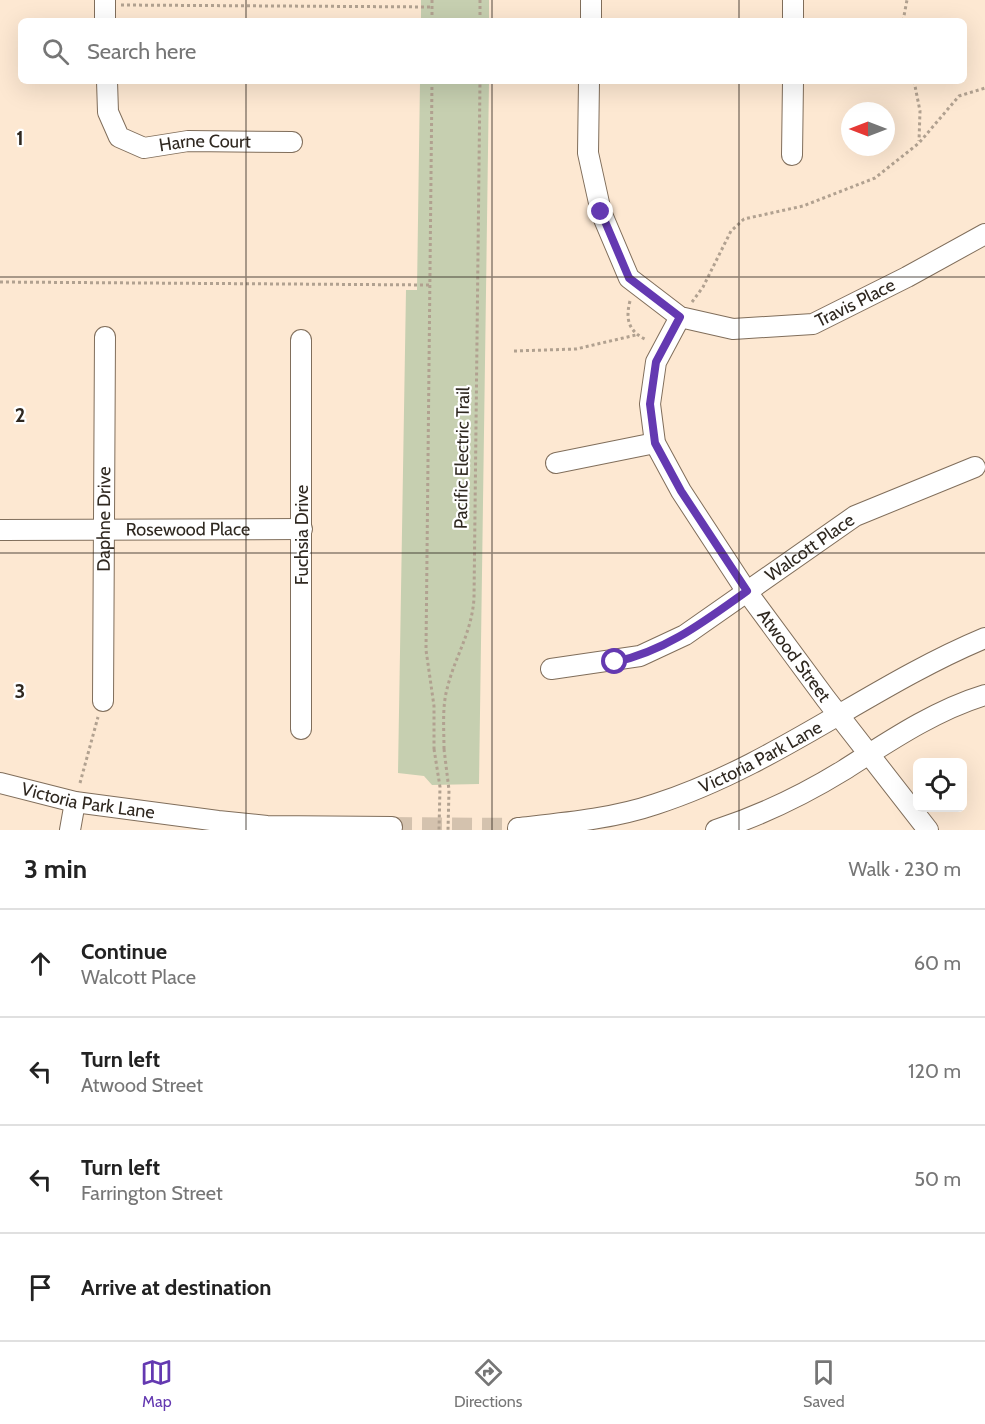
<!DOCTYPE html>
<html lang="en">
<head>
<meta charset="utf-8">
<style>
	body { margin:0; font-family:Cabin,sans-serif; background:#f6f6f6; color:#222 }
	.controls { position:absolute; right:18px; bottom:18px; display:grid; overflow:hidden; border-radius:9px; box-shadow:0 6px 24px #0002 }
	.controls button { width:54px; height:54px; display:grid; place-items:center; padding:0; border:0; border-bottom:2px solid #e0e0e0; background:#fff; color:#222; font:30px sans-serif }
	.compass { position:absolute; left:841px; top:102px; width:54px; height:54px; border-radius:50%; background:#fff; box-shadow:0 6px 24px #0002; rotate:270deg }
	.stop { position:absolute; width:18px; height:18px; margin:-14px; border:4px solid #6439b1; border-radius:50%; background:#fff }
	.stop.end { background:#6439b1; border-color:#fff; box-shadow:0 2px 6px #0008 }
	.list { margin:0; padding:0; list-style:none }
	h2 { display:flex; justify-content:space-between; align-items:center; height:78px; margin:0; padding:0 24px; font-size:26px }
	h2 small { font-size:20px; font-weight:400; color:#767676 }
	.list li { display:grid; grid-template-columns:39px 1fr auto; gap:18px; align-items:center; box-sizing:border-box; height:108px; padding:0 24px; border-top:2px solid #e0e0e0 }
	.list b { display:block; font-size:22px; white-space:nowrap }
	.list p { margin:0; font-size:20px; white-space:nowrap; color:#767676 }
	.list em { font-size:20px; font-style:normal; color:#767676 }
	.icon { flex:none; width:33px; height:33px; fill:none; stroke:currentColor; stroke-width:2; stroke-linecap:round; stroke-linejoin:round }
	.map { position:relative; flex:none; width:985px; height:830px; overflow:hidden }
	.search { position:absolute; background:#fff; box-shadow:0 6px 24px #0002; left:18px; right:18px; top:18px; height:66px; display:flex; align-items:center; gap:15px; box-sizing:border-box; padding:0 21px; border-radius:9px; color:#767676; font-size:22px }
	.sheet { height:510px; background:#fff }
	nav { display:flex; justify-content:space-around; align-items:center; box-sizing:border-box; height:84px; border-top:2px solid #e0e0e0; background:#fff; font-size:16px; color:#767676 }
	nav a { display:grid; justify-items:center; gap:3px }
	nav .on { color:#6439b1 }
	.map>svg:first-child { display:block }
</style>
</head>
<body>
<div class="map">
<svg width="985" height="830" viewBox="0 0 985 830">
	<rect width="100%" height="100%" fill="#fde8d2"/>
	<path fill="#c6cfb0" d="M421,0H489V21H421Z
		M420,81H489L479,784L432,785L424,776L398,773L406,290H417Z"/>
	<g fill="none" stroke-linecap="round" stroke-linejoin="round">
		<path stroke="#d4c2ae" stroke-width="20" stroke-dasharray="20 10" stroke-linecap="butt" d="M392,827L518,828"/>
		<defs>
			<g id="minor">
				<path d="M105,0V21"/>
				<path d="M591,21V0"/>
				<path d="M793,21V0"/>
				<path id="s1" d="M107,81L108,112L119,137L144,148L188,141L292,142"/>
				<path id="s2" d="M589,81L588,153L601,212L629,278L680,317L733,329L813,324L907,277L985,234"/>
				<path d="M792,155L793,81"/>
				<path id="s3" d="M680,317L656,362L650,404L655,443L681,491L747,592L826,699L928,830"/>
				<path d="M556,463L655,443"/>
				<path id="s4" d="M0,530L302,529"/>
				<path id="s5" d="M551,669L640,656L685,635L855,516L975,467"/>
				<path id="s6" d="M103,701L105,337"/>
				<path d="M301,729V340"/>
				<path id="s7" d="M0,783L75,802L218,821L267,826L392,827"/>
				<path id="s8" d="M518,828C564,823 612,819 656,804C774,766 872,685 985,638"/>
				<path d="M70,830L75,802"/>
				<path d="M716,830C759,816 805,794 844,770C888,742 935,710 985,695"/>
			</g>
		</defs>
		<use href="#minor" stroke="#806e5b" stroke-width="22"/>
		<path stroke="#b1a190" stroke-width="3" stroke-dasharray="3 3" stroke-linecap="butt" d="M121,5L432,7
			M432,21V0
			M480,21V0
			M903,21L907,0
			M432,81L426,650L434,706V749
			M914,81L920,111L919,141
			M0,282L430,285
			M630,301C625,320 629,332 647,340
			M692,302L703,287L731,231L744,219L803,206L875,178L919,143L959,96L985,88
			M514,351L576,349L636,335
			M444,749C444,729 442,708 447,689C455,656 471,635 474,599L480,81
			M80,783L98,717"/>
		<use href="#minor" stroke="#fff" stroke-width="20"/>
		<path stroke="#b1a190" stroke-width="3" stroke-dasharray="3 3" stroke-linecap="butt" d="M434,749L440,787L439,830
			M444,749L449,790L448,830"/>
	</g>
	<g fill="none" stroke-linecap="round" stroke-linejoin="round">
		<path stroke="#6439b1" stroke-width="8" d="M601,212L629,278L680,317L656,362L650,404L655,443L681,491L747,591C705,621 666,651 615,662"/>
	</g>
	<path fill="none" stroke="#2f2820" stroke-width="1.5" stroke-opacity="0.55" d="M246,0V21M492,0V21M739,0V21M246,81V830M492,81V830M739,81V830M0,277H985M0,553H985"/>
	<g text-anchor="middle" stroke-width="4.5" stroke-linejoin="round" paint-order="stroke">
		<g font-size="18" fill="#2f2820" stroke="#fff">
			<text dy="6" stroke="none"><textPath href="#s1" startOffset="147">Harne Court</textPath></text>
			<text dy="6" stroke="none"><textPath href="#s2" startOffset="450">Travis Place</textPath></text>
			<text transform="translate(462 458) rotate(-89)" y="6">Pacific Electric Trail</text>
			<text dy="6" stroke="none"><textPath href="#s6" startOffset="182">Daphne Drive</textPath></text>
			<text dy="6" stroke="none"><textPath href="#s4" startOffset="188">Rosewood Place</textPath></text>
			<text transform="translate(302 535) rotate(-90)" y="6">Fuchsia Drive</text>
			<text dy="6" stroke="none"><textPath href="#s5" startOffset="292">Walcott Place</textPath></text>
			<text dy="6" stroke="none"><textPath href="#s3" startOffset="387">Atwood Street</textPath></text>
			<text dy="6" stroke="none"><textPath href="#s8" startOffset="255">Victoria Park Lane</textPath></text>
			<text dy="6" stroke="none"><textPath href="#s7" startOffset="90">Victoria Park Lane</textPath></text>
		</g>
	</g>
	<g font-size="20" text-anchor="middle" font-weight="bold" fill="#2f2820" stroke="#fff" stroke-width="4.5" stroke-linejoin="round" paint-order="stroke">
		<text x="20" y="145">1</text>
		<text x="20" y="422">2</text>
		<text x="20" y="698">3</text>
	</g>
</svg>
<div class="controls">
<button><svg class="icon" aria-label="locate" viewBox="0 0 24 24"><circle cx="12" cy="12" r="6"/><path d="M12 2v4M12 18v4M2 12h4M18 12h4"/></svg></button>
</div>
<svg class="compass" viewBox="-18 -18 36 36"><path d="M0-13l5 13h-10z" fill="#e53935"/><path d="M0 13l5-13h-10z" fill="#767676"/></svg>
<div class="stop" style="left:615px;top:662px"></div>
<div class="stop end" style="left:601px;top:212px"></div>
<div class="search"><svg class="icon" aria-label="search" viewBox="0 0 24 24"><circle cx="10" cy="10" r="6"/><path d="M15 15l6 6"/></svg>Search here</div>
</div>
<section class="sheet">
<h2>3 min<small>Walk · 230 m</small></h2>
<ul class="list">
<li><svg class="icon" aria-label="ahead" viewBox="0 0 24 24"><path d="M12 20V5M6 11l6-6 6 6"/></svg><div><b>Continue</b><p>Walcott Place</p></div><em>60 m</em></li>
<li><svg class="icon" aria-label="left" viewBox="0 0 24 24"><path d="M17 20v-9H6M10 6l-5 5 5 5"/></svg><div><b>Turn left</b><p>Atwood Street</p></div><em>120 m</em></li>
<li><svg class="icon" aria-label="left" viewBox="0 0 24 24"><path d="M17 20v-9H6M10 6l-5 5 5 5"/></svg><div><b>Turn left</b><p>Farrington Street</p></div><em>50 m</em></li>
<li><svg class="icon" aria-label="arrive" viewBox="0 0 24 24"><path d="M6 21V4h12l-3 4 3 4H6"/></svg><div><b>Arrive at destination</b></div></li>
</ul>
</section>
<nav>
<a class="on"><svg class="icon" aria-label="map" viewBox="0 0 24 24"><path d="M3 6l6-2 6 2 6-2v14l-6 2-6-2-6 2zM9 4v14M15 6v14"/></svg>Map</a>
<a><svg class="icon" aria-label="directions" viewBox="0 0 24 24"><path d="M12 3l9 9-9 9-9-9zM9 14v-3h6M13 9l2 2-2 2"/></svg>Directions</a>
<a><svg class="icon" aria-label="saved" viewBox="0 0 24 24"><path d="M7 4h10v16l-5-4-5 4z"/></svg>Saved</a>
</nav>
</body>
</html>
